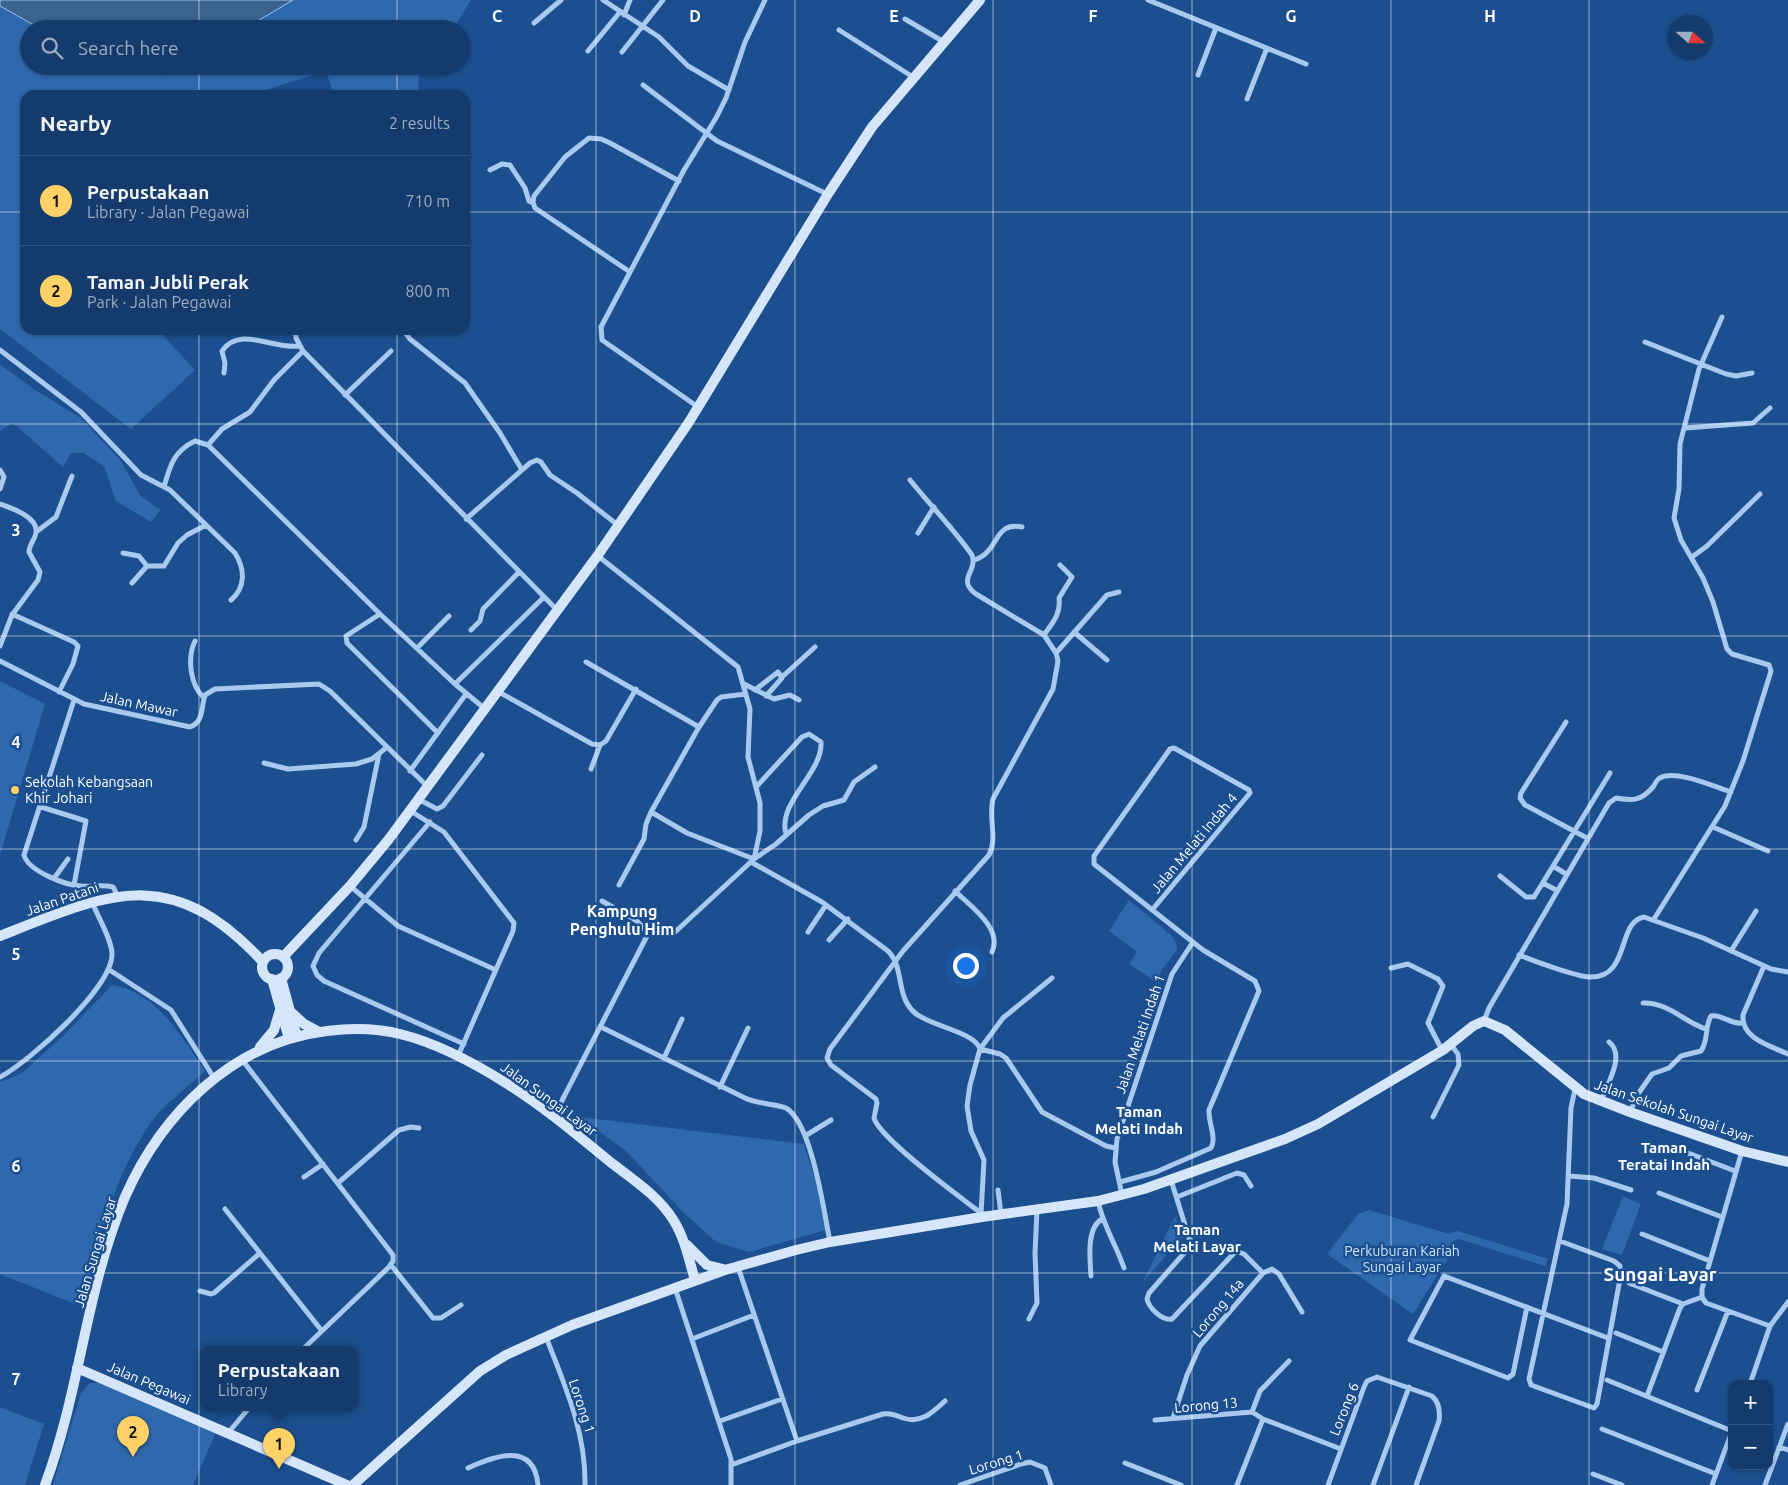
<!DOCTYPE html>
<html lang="en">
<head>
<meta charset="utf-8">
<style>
	body { margin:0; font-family:Ubuntu,sans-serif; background:#214673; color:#f1f3f6 }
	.controls { position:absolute; right:15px; bottom:15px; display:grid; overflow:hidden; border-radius:10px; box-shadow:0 1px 4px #0004 }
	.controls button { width:45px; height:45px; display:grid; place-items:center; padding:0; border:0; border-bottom:1px solid #33557e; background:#143b6b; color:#f1f3f6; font:25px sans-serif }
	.compass { position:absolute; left:1668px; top:15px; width:45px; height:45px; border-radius:50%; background:#143b6b; box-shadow:0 1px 4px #0004; rotate:111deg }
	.you { position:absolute; left:965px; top:965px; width:18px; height:18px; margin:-12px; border:4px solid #fff; border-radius:50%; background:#1a73e8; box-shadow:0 0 0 8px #1a73e833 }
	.badge { display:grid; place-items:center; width:32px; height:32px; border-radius:50%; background:#ffd166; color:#111; font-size:16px; font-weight:700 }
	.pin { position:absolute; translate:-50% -41px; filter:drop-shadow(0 1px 2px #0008) }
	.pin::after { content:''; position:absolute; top:26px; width:18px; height:15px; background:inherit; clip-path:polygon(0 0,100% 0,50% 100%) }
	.popup { position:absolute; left:200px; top:1346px; width:158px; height:65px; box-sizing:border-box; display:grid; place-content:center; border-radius:10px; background:#143b6b; filter:drop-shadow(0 1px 4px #0005); font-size:16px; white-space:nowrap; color:#9dadc1 }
	.popup b { font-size:19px; color:#f1f3f6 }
	.popup::after { content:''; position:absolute; left:50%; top:100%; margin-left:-10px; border:10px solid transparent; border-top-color:#143b6b }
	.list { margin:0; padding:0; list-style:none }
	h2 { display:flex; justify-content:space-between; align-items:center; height:65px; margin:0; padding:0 20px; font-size:21px }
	h2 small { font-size:16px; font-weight:400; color:#9dadc1 }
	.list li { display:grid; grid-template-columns:32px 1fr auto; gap:15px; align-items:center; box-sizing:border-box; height:90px; padding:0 20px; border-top:1px solid #33557e }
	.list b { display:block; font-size:19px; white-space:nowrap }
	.list p { margin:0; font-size:16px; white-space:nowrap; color:#9dadc1 }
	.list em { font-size:16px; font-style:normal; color:#9dadc1 }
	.icon { flex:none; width:28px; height:28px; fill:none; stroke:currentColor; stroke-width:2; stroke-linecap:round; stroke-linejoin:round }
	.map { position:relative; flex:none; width:1788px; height:1485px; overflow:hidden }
	.search { position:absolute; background:#143b6b; box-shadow:0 1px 4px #0004; left:20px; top:20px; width:450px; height:55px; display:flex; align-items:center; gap:12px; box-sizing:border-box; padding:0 18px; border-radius:28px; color:#9dadc1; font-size:19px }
	.panel { position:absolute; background:#143b6b; box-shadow:0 1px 4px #0004; left:20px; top:90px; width:450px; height:245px; border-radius:15px }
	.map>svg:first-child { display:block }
</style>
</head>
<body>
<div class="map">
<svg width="1788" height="1485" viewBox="0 0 1788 1485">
	<rect width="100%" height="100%" fill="#1b4f8f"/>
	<path fill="#2e69ad" d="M293,0H471L453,29H244Z
		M0,6L41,29H29V66H139L165,76L182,66H418L419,95H334L326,71L249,95H25V330H158L195,370L131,429L0,329Z
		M0,364L32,388L81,418L121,461L140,495L160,510L151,522L116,501L104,466L83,453H71L63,467L13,423L0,431Z
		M0,681L45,704L0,855Z
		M1129,900L1172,936L1176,942L1177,950L1161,971L1159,984L1129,964L1137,952L1109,931Z
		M112,985C157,992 181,1036 205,1071C188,1087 163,1105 150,1124C113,1177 98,1245 80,1306L0,1274V1082L22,1073L62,1037Z
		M580,1117L804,1144L816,1182L826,1230L749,1252L716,1242L684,1213L627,1152Z
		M1623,1196L1641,1204L1622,1255L1602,1249Z
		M1369,1210L1449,1234L1458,1231L1548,1259L1545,1266L1459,1239L1455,1240V1247L1413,1314L1327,1254L1358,1214Z
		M1175,1216L1182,1237L1143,1282Z
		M90,1383H104L217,1430L193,1485H53L81,1393Z
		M0,1407L44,1424L25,1485H0Z"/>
	<path fill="#3c6290" stroke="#9cc4f0" d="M0,0H293L244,29H41L0,6Z"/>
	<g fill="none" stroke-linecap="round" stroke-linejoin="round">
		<path stroke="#a9c9ee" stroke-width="5" d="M603,0L659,37L688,66L729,90
			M1148,0L1306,64
			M624,15L630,0
			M905,19L944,42
			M534,23L561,0
			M839,30L913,77
			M588,51L620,12
			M622,52L663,0
			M1198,75L1216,28
			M643,85L717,141L827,194
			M1247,99L1267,48
			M490,170L502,164L510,165L525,188L529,201L533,203
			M630,272L535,208L533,202L534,196L565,157L589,138L601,139L610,143L679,181
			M295,330L296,338L303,351L557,610
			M403,330L410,339L465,383L500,433L522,470
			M1645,342L1726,374L1736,376L1752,373
			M0,350L81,412L141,475L170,490L235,553C245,569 246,587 231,600
			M224,373L225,363L222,351C240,325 274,350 299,346
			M345,395L391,351
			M698,407L602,340L601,327L684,170L716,118L726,98L745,42L765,0
			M1685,428L1753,423L1770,408
			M208,445L222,429L250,412L274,380L303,351
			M0,470L4,477L0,489
			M910,480C930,505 953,528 972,555C978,572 956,579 976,594L1044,635L1056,653L1058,661L1053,689L993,799C988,818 998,838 989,855L903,951L830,1049L827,1058L831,1065L876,1099L877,1103L874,1118C880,1139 960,1197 981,1213
			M164,487C170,465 174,451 195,441L208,445L380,614L455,684L484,708
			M0,504C11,508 39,517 36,533C35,540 29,544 29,552L40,572L38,580L12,615L0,646
			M466,519L530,463L537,460L541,462L550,475L577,493L619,526
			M36,532L56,517L72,476
			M918,533L934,507
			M123,553L139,556L147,566
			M598,556L738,667L750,709L748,757L760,803V831L754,859
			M1692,557L1707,546L1760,494
			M974,560C1000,552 993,521 1022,527
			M132,583L147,566H164L178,543L187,535L206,525
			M12,614L74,642L78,646L73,664L59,692
			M380,614L346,636L347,643L438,733
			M471,630L480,621L483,609L519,572
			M1074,632L1107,660
			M1044,635C1053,622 1061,614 1059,598L1072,577L1060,565
			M195,641C187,658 190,685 204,698
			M417,648L449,616
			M1056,653L1107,595L1119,592
			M0,661L84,704L190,727C204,722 201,707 205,695L215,689L319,684L330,691L427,786
			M586,662L699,727
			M782,677L815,647
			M455,684L544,597
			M744,684L774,699L790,695L799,700
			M755,690L778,672L782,678L766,696
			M497,691L592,744L600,745
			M746,694L721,697L717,700L699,727L651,812L687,833L754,859
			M74,700L24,855C28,871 65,885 81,886C91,887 102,884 113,887L118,896
			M1566,722L1521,793L1520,798L1525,805L1587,838
			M264,763L288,769L356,764L372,759L386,748
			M591,769L600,745L606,741L636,689
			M410,771L466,694
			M757,786L802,737L809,734L821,742C823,773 777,802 786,834
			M418,799L437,809L443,806L482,755
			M41,807L86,821L74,885
			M409,810L444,832L514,923L513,931L458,1056
			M430,822L319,953L313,966L317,975L324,981L464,1044
			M1713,827L1768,851
			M356,840L364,827L379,754
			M751,862L822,902L888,951C905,968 895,996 915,1013C930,1026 975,1032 980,1049
			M1553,866L1566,874
			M1500,876L1526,897H1534L1610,773
			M55,877L68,859
			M1543,883L1556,890
			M619,885L644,839L646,824L651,812
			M350,886L398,926L496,970
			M955,891C970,906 1003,928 992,952
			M1654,919L1725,806L1743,761L1771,671L1769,665L1732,654L1727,649L1713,602L1703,578L1681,540L1674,518L1679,489L1680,444L1699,369L1722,317
			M647,932C657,929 667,936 675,932L754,859L776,844L809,815L823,806L844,800L854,782L875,767
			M808,932L826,905
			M829,940L848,919
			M1731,951L1756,911
			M1519,955C1534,961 1575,976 1589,977C1631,979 1616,922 1644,917L1703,938L1771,969L1788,972
			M1764,966L1743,1015C1741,1039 1771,1046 1788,1054
			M1391,968L1408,964L1438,979L1443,986L1428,1023L1442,1050
			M108,969L171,1010L214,1078
			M1643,1003C1668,1002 1684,1022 1706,1029
			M1484,1021L1489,1008L1609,803L1616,798C1633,801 1641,801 1653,787C1655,784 1657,779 1660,778C1675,769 1715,787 1731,792
			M601,1027L745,1098C757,1104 777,1104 786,1108C812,1123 824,1212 830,1242
			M980,1049L1000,1054L1006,1058L1042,1112L1106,1146L1115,1148
			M664,1058L682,1019
			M243,1061L393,1255V1261L389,1267L302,1350
			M0,1077C29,1062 111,989 112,955C113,942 97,915 92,902
			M720,1087L748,1028
			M1601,1101C1607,1084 1626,1055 1609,1042
			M1630,1112L1638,1094L1652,1074L1669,1068L1681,1056L1701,1051C1709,1040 1704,1028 1711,1016C1722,1014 1731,1025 1743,1023
			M554,1116L647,936V932L637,921L602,901
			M1433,1117L1459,1065L1458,1054L1451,1045
			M805,1136L831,1120
			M1675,1148L1735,1171
			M1569,1176L1594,1178L1631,1190
			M304,1177L323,1164
			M1171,1180L1190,1241L1186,1251L1149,1293L1147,1299C1149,1308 1162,1321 1172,1319L1236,1251L1244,1254L1263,1273
			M1120,1182L1156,1172L1211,1148C1217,1138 1208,1122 1209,1110L1259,991L1255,981L1203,950L1094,864V856L1170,749L1174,748L1249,790L1250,793L1152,910
			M338,1183L399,1130L411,1127L419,1128
			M998,1190L1001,1214
			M1659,1193L1722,1217
			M1122,1195L1115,1162L1117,1139L1172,974L1193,942
			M1177,1197L1237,1173L1244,1175L1251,1186
			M1098,1201C1103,1225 1116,1245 1124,1268
			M225,1209L322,1331
			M981,1214L984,1160L971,1131L967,1106L970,1085L980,1049L1003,1018L1052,978
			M1642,1234L1710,1261
			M1560,1241L1614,1261L1620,1266V1279L1597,1404L1594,1408L1531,1385L1529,1379L1567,1204L1571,1108L1575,1089
			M391,1265L433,1318H441L461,1305
			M738,1267L797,1441
			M1091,1276C1090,1259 1086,1228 1102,1219
			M1629,1283L1683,1304
			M675,1288L731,1459V1485
			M200,1291L211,1294L214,1293L260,1253
			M1702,1297V1289L1742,1151
			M1702,1297L1706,1303L1770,1326L1750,1384
			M1527,1307L1513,1374L1508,1378L1410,1340L1444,1276L1608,1338
			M1029,1319L1037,1303L1035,1253L1037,1210
			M1770,1326L1788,1302
			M1616,1333L1663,1352
			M546,1337C565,1386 586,1432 585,1485
			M692,1339L754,1315
			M1607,1380L1732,1431
			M1697,1390L1728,1311
			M1647,1396L1680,1308L1683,1304L1702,1297
			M1252,1412L1260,1391L1289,1361
			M1173,1418L1187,1375L1200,1346L1263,1273L1272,1269L1279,1274L1302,1312
			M1155,1420L1252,1412L1263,1419L1341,1449
			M720,1421L782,1399
			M1602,1429L1716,1474
			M228,1433L249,1408
			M1779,1447L1788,1450
			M1125,1463L1181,1485
			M731,1465L797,1441L883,1414C890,1413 896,1415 903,1418C921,1424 932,1413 945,1401
			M468,1468C494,1456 534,1441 538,1485
			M1593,1474L1622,1485
			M960,1485L1021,1464L1030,1462L1045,1468L1051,1485
			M1237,1485L1263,1419
			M1328,1485L1364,1387L1367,1381L1377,1377L1432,1396C1439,1402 1440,1413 1439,1421L1416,1485
			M1373,1485L1409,1387
			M1712,1485L1732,1431
			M1765,1485L1788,1424"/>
		<path stroke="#d6e6fa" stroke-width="10" d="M0,936C111,892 171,863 263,962
			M262 967a13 13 0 1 1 26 0a13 13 0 1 1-26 0Z
			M283,957L350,886L389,839L598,555L689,422L828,194L872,127L980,0
			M281,978L297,1037
			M272,979L289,1039
			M292,1013L304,1024L319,1032
			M260,1047L274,1030L280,1010
			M687,1245L707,1265L723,1269
			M77,1368L347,1485
			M45,1485C80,1392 86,1288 125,1197C162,1113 233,1042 327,1031C351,1028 375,1028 400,1034C437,1043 476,1064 509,1085C544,1107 576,1134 609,1161C631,1178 659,1196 674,1221C685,1239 689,1260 695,1280
			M353,1485L480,1371L506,1355L572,1325L725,1270L796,1250L830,1242L982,1217L1098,1201L1144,1189L1285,1139L1318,1124L1443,1050L1473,1026L1484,1021L1505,1030L1584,1094L1630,1112L1742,1151L1788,1162"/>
	</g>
	<path fill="none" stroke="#fff" stroke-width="1" stroke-opacity="0.55" d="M199,0V29M397,0V29M596,0V1485M795,0V1485M993,0V1485M1192,0V1485M1391,0V1485M1589,0V1485M199,66V95M397,66V95M0,212H25M465,212H1788M199,330V1485M397,330V1485M0,424H1788M0,636H1788M0,849H1788M0,1061H1788M0,1273H1788"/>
	<circle fill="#ffd166" stroke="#1b4f8f" stroke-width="2" cx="15" cy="790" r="5"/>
	<g text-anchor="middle" stroke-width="5" stroke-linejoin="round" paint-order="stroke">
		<g font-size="14" fill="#fff" stroke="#1b4f8f">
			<text transform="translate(139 704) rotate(12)" y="5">Jalan Mawar</text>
			<text transform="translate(1194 843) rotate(-50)" y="5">Jalan Melati Indah 4</text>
			<text transform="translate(62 899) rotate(-19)" y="5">Jalan Patani</text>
			<text transform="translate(1140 1034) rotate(-71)" y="5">Jalan Melati Indah 1</text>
			<text transform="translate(549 1099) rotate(36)" y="5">Jalan Sungai Layar</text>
			<text transform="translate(1674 1111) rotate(19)" y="5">Jalan Sekolah Sungai Layar</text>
			<text transform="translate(95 1252) rotate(-73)" y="5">Jalan Sungai Layar</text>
			<text transform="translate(1218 1308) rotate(-50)" y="5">Lorong 14a</text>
			<text transform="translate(149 1383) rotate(23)" y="5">Jalan Pegawai</text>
			<text transform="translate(1206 1405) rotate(-5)" y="5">Lorong 13</text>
			<text transform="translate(582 1406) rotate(72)" y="5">Lorong 1</text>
			<text transform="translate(1344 1409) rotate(-68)" y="5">Lorong 6</text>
			<text transform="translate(996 1462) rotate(-17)" y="5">Lorong 1</text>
		</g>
		<g font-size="14" fill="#fff" stroke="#1b4f8f" text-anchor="start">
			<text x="25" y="787">Sekolah Kebangsaan<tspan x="25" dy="16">Khir Johari</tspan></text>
		</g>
		<g font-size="14" fill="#cfe3fa" stroke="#1b4f8f">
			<text x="1402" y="1256">Perkuburan Kariah<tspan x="1402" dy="16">Sungai Layar</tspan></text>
		</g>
		<g font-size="15" font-weight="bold" fill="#fff" stroke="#1b4f8f">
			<text x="1139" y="1117">Taman<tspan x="1139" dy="17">Melati Indah</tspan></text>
			<text x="1664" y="1153">Taman<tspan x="1664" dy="17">Teratai Indah</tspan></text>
			<text x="1197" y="1235">Taman<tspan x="1197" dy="17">Melati Layar</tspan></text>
		</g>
		<g font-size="16" font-weight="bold" fill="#fff" stroke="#1b4f8f">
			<text x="622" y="917">Kampung<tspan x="622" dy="18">Penghulu Him</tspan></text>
		</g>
		<g font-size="19" font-weight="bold" fill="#fff" stroke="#1b4f8f">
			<text x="1660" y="1281">Sungai Layar</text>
		</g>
	</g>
	<g font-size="16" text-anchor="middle" font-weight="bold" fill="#fff" stroke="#1b4f8f" stroke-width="5" stroke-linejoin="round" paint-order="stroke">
		<text x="497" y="22">C</text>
		<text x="695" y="22">D</text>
		<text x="894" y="22">E</text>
		<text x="1093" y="22">F</text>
		<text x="1291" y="22">G</text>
		<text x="1490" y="22">H</text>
		<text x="16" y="536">3</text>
		<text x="16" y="748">4</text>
		<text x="16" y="960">5</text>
		<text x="16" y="1172">6</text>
		<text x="16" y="1385">7</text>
	</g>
</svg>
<div class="controls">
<button>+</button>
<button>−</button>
</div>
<svg class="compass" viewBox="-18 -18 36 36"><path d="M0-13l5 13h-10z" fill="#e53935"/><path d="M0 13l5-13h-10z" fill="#9dadc1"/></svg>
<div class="you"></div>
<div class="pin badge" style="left:279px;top:1469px">1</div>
<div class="popup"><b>Perpustakaan</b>Library</div>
<div class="pin badge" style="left:133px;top:1457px">2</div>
<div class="search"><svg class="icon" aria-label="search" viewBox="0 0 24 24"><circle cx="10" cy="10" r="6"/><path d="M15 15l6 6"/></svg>Search here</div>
<section class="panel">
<h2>Nearby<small>2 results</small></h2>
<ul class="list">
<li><span class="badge">1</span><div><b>Perpustakaan</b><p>Library · Jalan Pegawai</p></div><em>710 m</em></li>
<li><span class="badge">2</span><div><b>Taman Jubli Perak</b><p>Park · Jalan Pegawai</p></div><em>800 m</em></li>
</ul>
</section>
</div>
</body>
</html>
